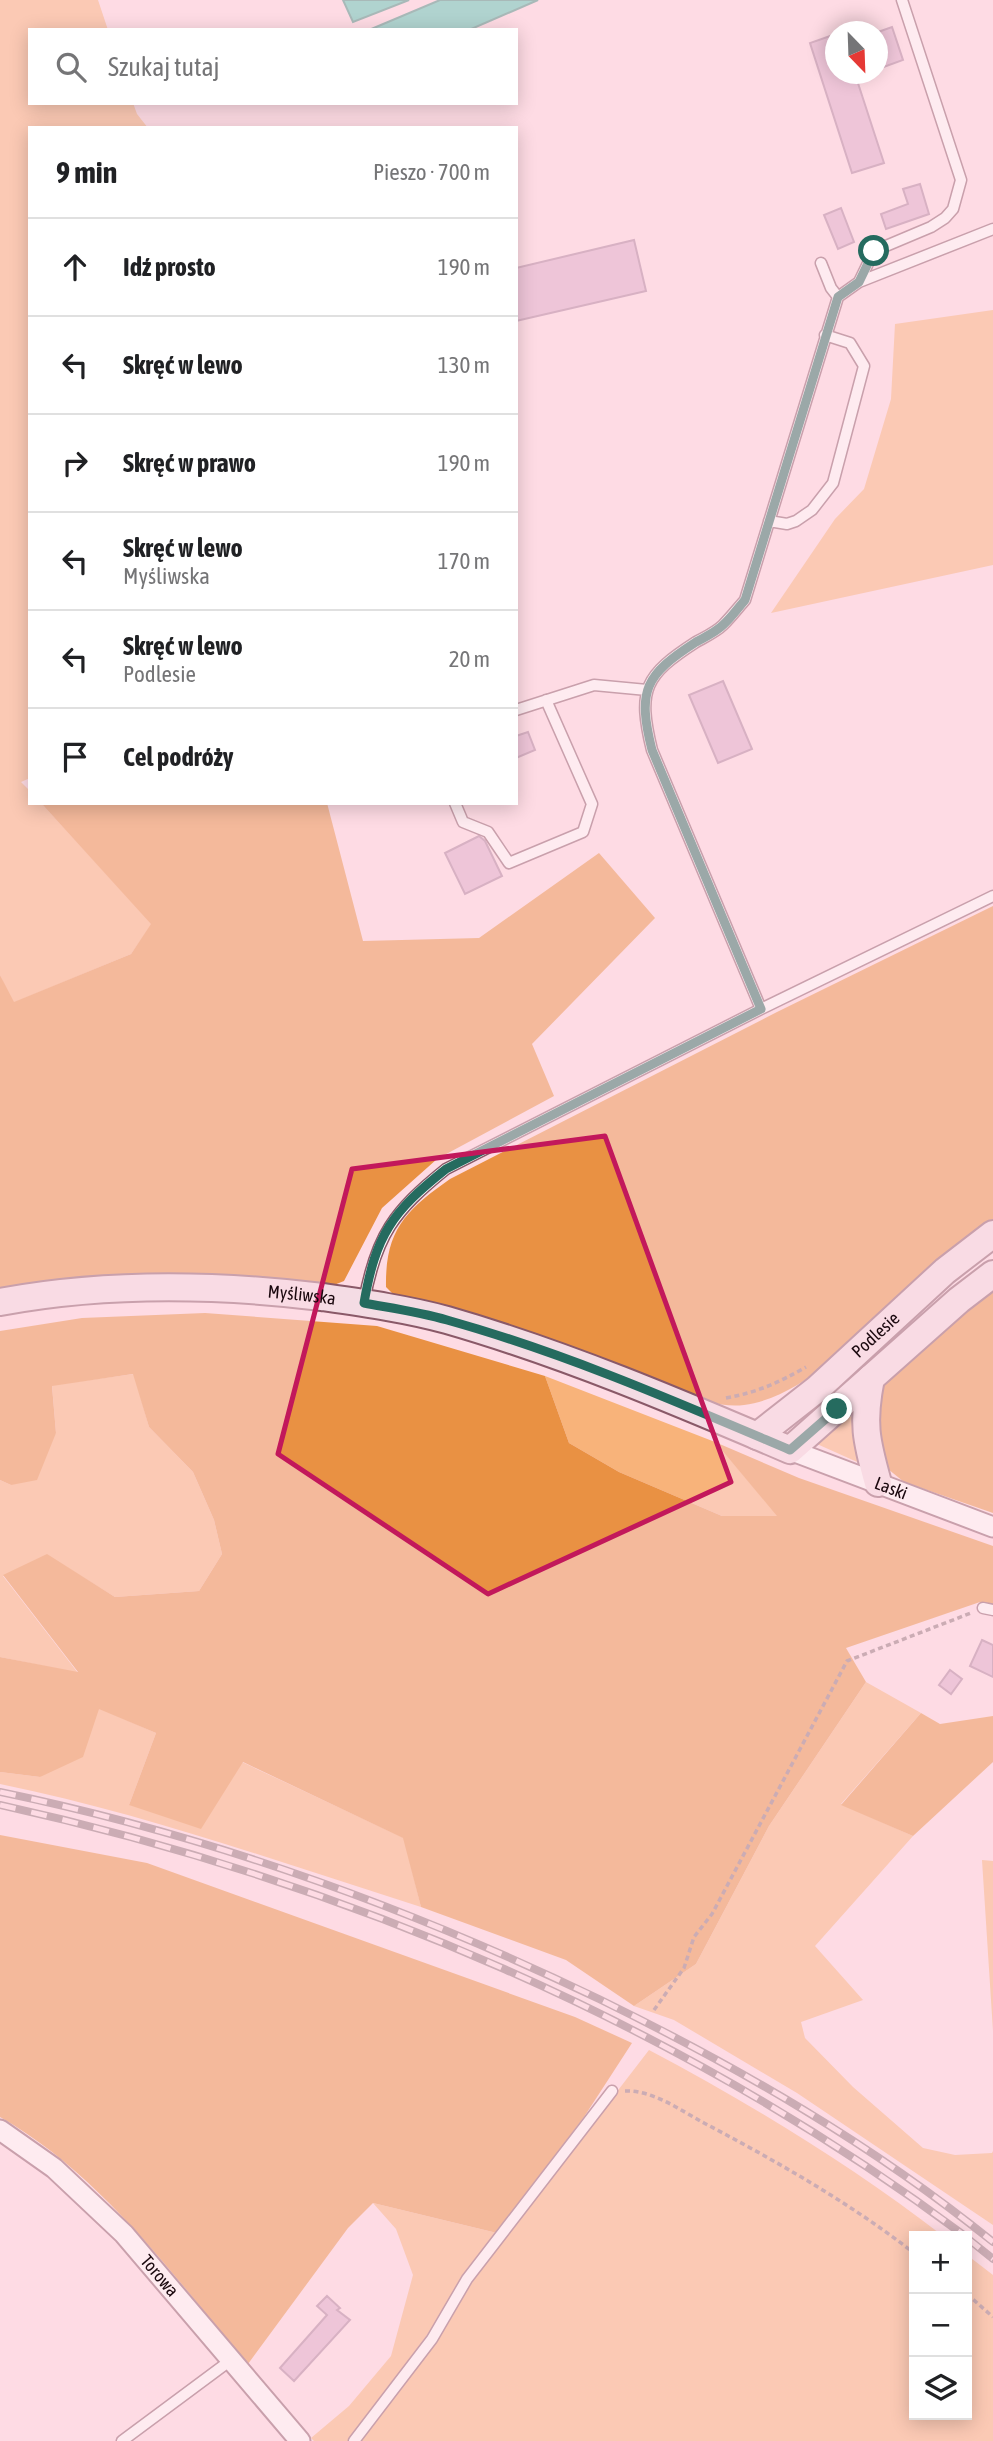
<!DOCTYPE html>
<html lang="pl">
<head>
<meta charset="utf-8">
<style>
	body { margin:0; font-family:"Asap Condensed",sans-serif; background:#f2f2f2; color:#202124 }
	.controls { position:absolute; right:21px; bottom:21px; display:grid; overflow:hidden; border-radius:0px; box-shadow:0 4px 18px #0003 }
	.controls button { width:63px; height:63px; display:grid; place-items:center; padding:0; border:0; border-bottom:2px solid #e0e0e0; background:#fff; color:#202124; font:35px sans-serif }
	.compass { position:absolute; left:825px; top:21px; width:63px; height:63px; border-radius:50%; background:#fff; box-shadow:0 4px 18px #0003; rotate:157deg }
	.stop { position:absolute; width:21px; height:21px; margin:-16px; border:5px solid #256b5f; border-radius:50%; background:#fff }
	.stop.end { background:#256b5f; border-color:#fff; box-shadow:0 2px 7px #0008 }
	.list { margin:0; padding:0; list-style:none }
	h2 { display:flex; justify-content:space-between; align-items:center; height:91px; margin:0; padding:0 28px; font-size:30px }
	h2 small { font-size:23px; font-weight:400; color:#757577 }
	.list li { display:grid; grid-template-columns:46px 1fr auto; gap:21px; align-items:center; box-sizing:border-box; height:98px; padding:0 28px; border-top:2px solid #e0e0e0 }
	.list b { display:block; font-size:26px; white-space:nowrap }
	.list p { margin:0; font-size:23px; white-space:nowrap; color:#757577 }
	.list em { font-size:23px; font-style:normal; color:#757577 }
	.icon { flex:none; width:38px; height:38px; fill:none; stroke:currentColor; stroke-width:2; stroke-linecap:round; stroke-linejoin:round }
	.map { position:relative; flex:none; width:993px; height:2441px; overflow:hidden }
	.search { position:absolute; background:#fff; box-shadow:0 4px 18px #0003; left:28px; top:28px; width:490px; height:77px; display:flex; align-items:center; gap:18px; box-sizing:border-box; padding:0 24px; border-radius:0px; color:#757577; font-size:26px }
	.panel { position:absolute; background:#fff; box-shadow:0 4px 18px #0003; left:28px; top:126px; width:490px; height:679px; border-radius:0px }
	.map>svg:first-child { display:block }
</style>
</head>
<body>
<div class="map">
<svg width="993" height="2441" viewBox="0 0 993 2441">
	<rect width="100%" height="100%" fill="#fedbe4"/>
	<path fill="#f8b37a" d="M0,0H98L108,30H30V103H133L137,114L148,128H30V778L21,782L30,791V803H41L152,924L131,954L13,1003L0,975Z
		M993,310V565L771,613L835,519L864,489L891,399L895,324Z
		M134,1374L149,1427L193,1472L214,1520L222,1554L199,1591L115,1597L47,1555L3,1576L78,1673L0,1657V1480L11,1485L56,1433L52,1385Z
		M545,1376L715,1442L778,1516H722L619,1472L569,1443Z
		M849,1416L857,1418L864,1465L817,1444Z
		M866,1682L921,1713L841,1804L913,1836L815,1946L863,2000L801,2022L805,2038L853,2087L923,2148L955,2155L992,2153L993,2151V2225L797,2093L674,2020L634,2006L696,1964L769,1826Z
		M99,1708L156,1733L129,1805L242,1762L404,1838L421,1907C282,1863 143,1813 0,1784V1772L40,1777Z
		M982,1860L993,1861V2031Z
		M649,2050C751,2104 851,2165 943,2236H914V2415H967V2255L993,2275V2441H360L439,2338L479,2271Z
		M373,2203L497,2233L403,2370L350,2439L348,2441H314L311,2438L349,2406L391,2356L413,2275L396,2229Z"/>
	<path fill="#e99143" d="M41,803H327L363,941L479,938L599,853L655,918L532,1044L554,1096L437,1159L382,1208L344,1281L329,1287L0,1292V975L14,1002L131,954L151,924Z
		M993,906V1223C959,1252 925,1281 891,1310C850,1344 799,1398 744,1405C723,1408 701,1399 681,1394L395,1296L386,1287C385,1230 406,1210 450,1179L777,1012Z
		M993,1290V1513L904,1482L888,1469L874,1439L882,1385L943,1326Z
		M205,1313L377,1326L545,1376L569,1443L619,1472L722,1516H777L715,1442L799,1478L993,1546V1604L980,1602L846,1648L866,1682L769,1826L696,1964L634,2006L566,1960L421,1907L403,1838L243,1762L201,1829L129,1805L156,1733L99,1709L83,1757L40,1777L0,1772V1657L78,1672L3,1575L47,1554L115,1597L199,1591L222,1554L214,1520L193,1472L149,1427L133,1374L52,1386L56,1433L37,1480L11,1485L0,1480V1331L82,1318Z
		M921,1713L940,1724L993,1716V1762L913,1836L841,1805Z
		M0,1835L147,1863L575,2017L632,2043L584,2117L497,2233L373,2203L348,2228L248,2364C173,2276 102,2175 0,2117Z"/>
	<path fill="#53cbb6" stroke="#429084" stroke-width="2" d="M343,0H409L353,22Z
		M440,0H538L469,30H369Z"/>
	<path fill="#dbacca" stroke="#aa7e9b" stroke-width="2" d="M892,27L903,60L878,69V32Z
		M836,34V74H855L884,163L852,173L810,43Z
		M920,184L929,214L886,229L881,214L908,204L903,189Z
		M841,208L854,242L838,249L824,215Z
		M634,240L646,291L516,321V268Z
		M723,681L752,749L718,763L689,695Z
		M528,732L535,750L516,758V736Z
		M479,836L485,841L502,876L465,894L445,853Z
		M982,1640L993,1645V1677L970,1666Z
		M950,1670L962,1679L951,1694L939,1685Z
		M327,2296L340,2308L337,2310L350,2320L294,2381L280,2368L327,2315L317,2306Z"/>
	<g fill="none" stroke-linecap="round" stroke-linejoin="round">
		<defs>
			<path id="lane" d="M821,263L831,288L838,297
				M859,282L993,229
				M769,521L787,524L796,521L812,510L833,483L864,366L850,343L825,335
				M516,710L594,685L647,690
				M455,803L463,822L488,832L509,863L583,832L592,804L546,700
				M761,1009L993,896
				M364,1302C376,1235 394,1211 446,1169L761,1009L652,750C637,689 645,675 696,642C705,637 716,632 723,625C731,617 738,608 745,600L838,297L859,282L874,251L931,227L945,218L953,209L961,180L902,0
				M983,1608L993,1610
				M122,2441L231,2360
				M354,2441L432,2339L467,2279L612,2091"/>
			<g id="street">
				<path id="s1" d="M790,1450L993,1527"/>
				<path id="s2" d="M0,2130L54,2168L124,2234L300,2441"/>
			</g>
			<g id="secondary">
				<path id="s3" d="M0,1302C107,1282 215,1284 322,1297C364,1303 407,1309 447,1320C565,1354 678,1402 790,1450L959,1300L993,1274"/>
				<path d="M871,1378C862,1423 866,1440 878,1483"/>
				<path id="s4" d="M757,1436L817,1389L945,1271L993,1234"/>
			</g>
		</defs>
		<use href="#lane" stroke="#8a5968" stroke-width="13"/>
		<use href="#street" stroke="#8a5968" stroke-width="23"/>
		<use href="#secondary" stroke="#8a5968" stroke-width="30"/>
		<path stroke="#8e737b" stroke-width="3.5" stroke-dasharray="5 3.5" stroke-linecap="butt" d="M726,1398C758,1392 778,1383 806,1367
			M654,2010L684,1968L694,1937L712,1914L847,1661L971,1613
			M625,2091C653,2090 680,2110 704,2123C776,2161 850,2203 914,2253
			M967,2294L993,2317"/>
		<use href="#lane" stroke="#fff" stroke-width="10"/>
		<use href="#street" stroke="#fff" stroke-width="19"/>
		<use href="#secondary" stroke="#f4dce4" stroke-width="26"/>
		<defs>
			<path id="rail" d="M0,1792C208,1835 408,1907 599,1999C738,2067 872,2144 993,2242
				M0,1805C345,1881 681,2024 965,2236
				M967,2238L993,2259"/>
		</defs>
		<use href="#rail" stroke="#8e737b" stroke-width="8"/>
		<use href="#rail" stroke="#fedbe4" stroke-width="5" stroke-dasharray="16" stroke-linecap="butt"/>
	</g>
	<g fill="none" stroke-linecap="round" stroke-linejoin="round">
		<path stroke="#256b5f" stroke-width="9" d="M837,1409L790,1450C677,1402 565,1353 447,1320C420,1312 391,1308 364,1303C376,1234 392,1212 446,1169L761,1009L652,750C637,690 645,675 696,642C705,637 716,632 723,625C731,618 738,608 745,600L838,297L859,282L874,251"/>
	</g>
	<path d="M0 0H993V2441H0ZM605,1136L731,1482L488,1594L278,1454L352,1169Z" fill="#fedbe4" fill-opacity=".55" fill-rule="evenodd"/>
	<path fill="none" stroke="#c2185b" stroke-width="5" stroke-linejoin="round" d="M605,1136L731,1482L488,1594L278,1454L352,1169Z"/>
	<g text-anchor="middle" stroke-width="5" stroke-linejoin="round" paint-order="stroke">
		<g font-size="18" fill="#1a080e" stroke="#fedbe4">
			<text dy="6" stroke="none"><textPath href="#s3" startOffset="303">Myśliwska</textPath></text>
			<text dy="6" stroke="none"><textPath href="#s4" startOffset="156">Podlesie</textPath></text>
			<text dy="6" stroke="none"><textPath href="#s1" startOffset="108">Laski</textPath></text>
			<text dy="6" stroke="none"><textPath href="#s2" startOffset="217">Torowa</textPath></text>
		</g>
	</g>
</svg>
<div class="controls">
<button>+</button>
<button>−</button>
<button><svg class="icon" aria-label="layers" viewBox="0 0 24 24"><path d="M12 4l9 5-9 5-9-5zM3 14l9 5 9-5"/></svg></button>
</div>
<svg class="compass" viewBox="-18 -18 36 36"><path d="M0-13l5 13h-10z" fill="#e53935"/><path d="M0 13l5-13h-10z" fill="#757577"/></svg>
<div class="stop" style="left:874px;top:251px"></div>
<div class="stop end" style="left:837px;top:1409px"></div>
<div class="search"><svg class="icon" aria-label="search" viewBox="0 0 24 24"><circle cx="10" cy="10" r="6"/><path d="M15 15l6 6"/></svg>Szukaj tutaj</div>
<section class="panel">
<h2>9 min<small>Pieszo · 700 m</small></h2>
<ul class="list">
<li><svg class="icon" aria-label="ahead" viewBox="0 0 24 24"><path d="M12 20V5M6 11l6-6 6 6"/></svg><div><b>Idź prosto</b></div><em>190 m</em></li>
<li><svg class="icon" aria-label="left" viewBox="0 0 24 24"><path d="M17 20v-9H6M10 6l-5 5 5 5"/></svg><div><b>Skręć w lewo</b></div><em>130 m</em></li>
<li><svg class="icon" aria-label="right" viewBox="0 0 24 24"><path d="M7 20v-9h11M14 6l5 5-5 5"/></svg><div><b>Skręć w prawo</b></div><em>190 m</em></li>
<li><svg class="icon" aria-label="left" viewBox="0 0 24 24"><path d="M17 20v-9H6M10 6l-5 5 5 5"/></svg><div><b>Skręć w lewo</b><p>Myśliwska</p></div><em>170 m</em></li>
<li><svg class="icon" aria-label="left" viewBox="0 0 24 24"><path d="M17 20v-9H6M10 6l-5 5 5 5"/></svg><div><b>Skręć w lewo</b><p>Podlesie</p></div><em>20 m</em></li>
<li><svg class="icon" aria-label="arrive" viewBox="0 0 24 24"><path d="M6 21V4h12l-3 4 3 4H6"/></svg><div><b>Cel podróży</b></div></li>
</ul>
</section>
</div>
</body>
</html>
